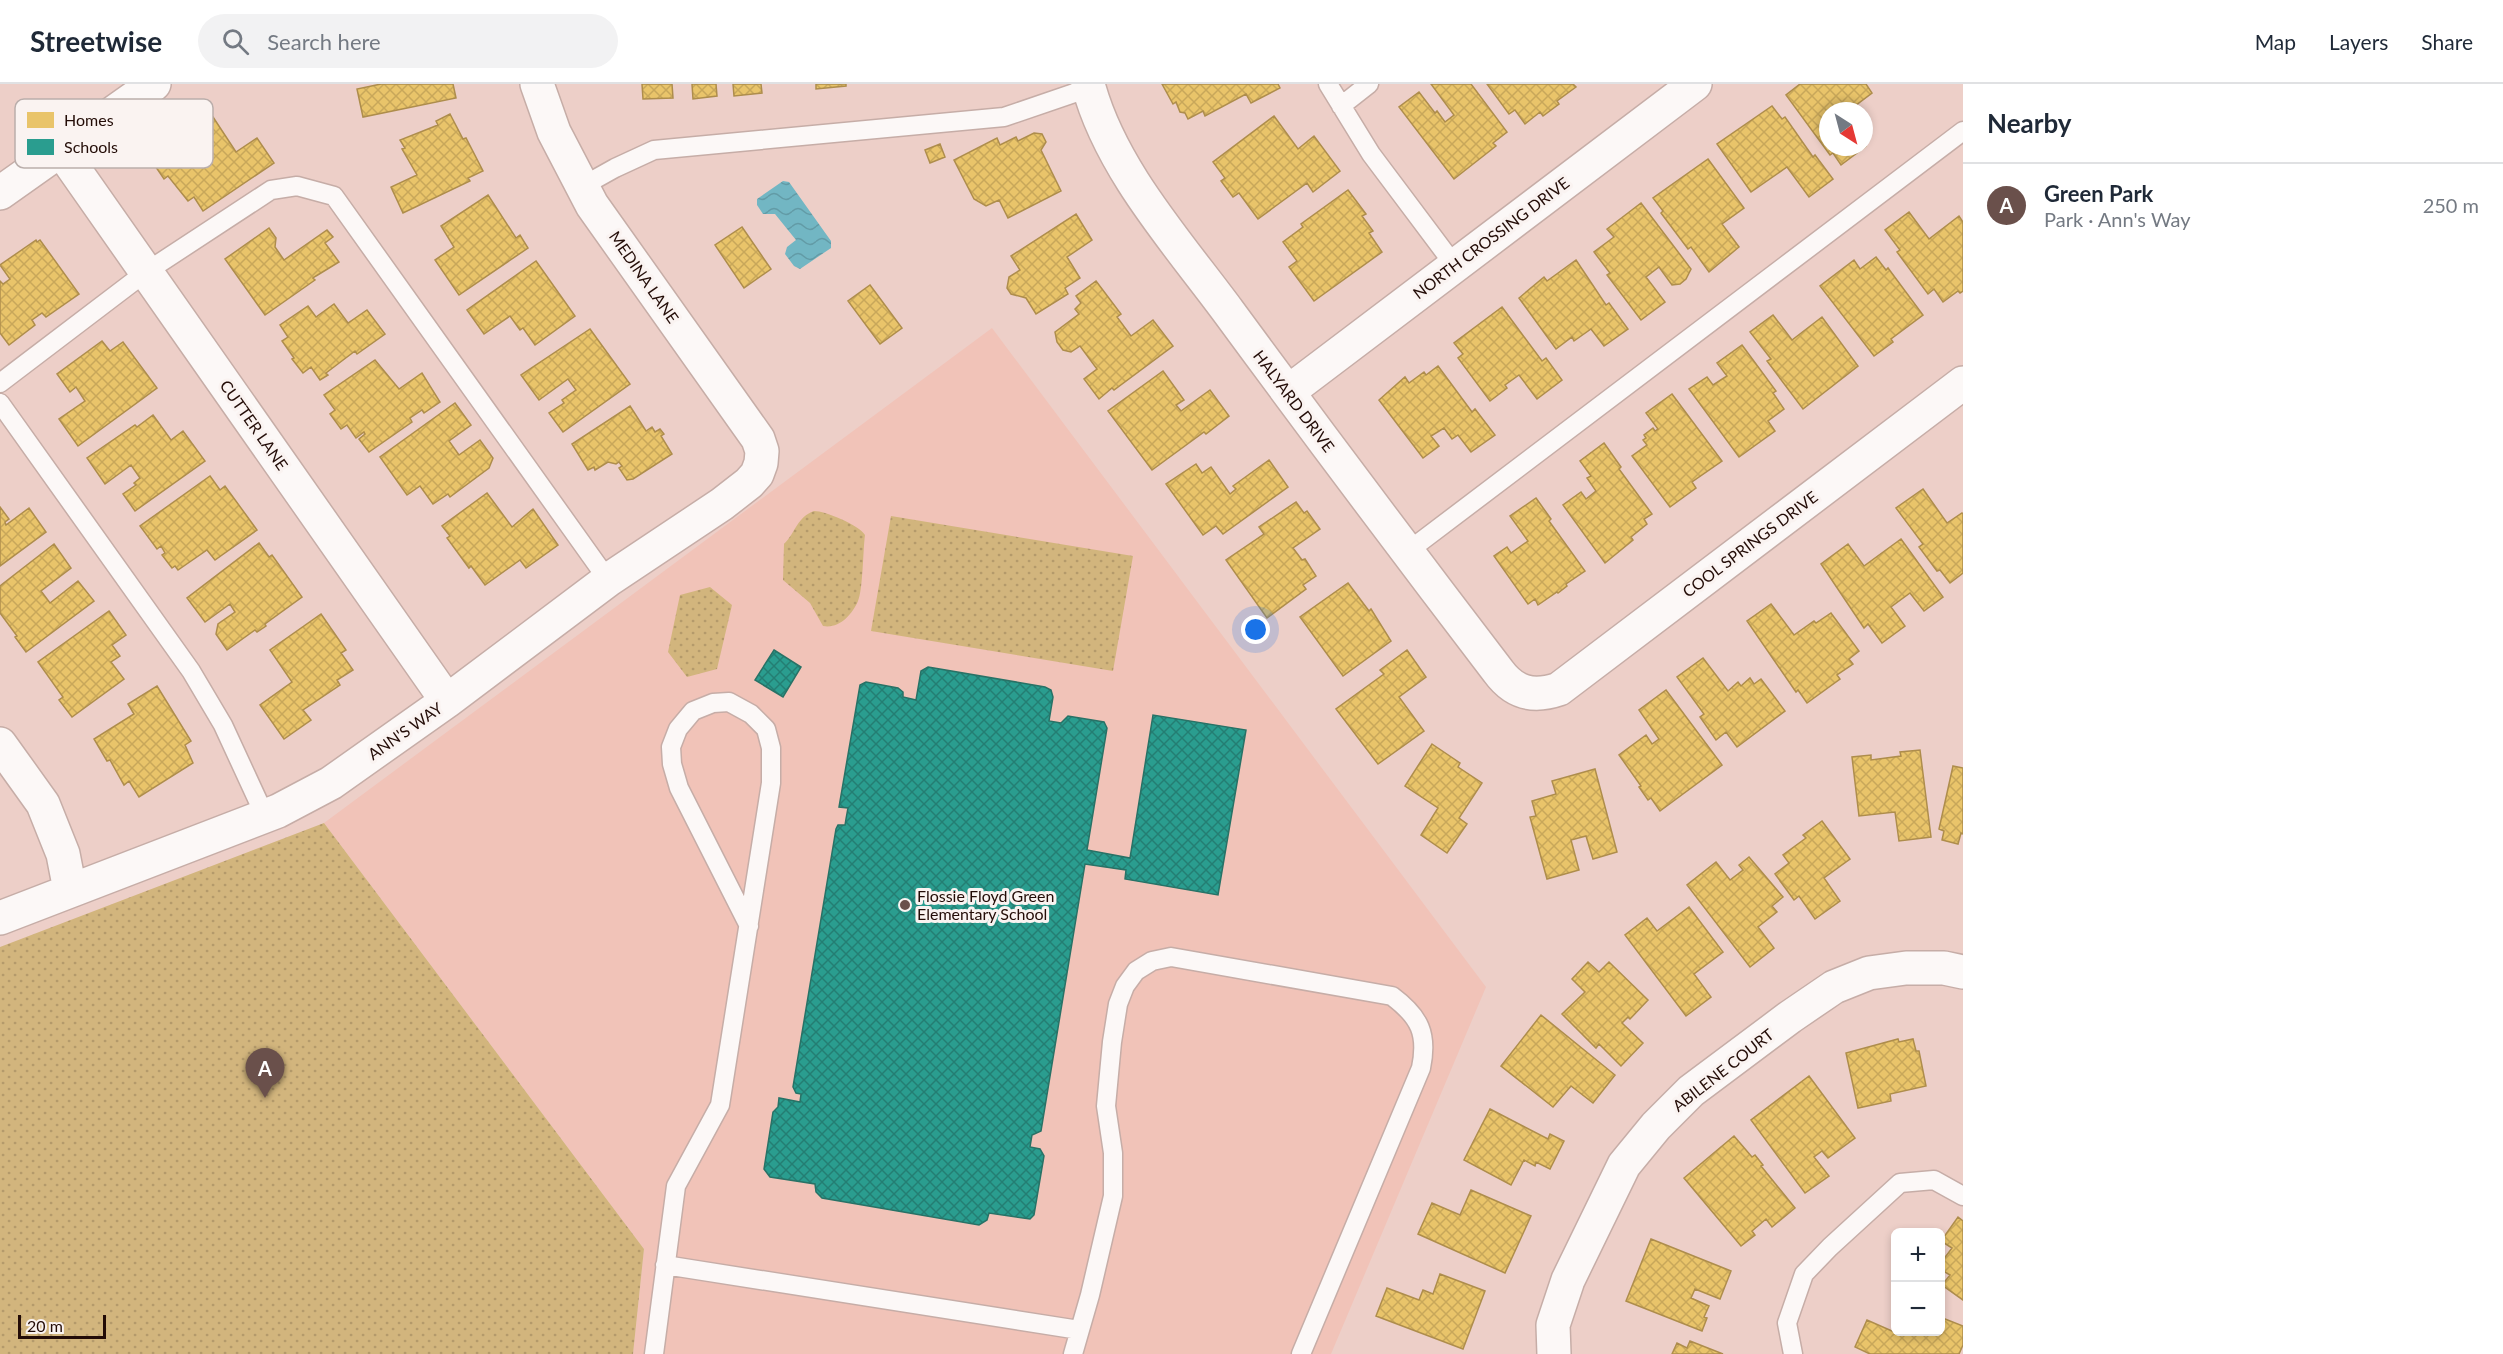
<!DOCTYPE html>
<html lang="en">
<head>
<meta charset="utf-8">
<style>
	body { margin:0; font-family:Lato,sans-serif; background:#f2f2f3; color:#1f2937 }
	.controls { position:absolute; right:18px; bottom:18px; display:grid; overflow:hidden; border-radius:9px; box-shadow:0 3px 9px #0003 }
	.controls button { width:54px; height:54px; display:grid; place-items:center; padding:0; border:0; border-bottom:2px solid #e0e1e3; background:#fff; color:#1f2937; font:30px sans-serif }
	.compass { position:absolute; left:1819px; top:18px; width:54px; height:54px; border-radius:50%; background:#fff; box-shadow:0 3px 9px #0003; rotate:144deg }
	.scale { position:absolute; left:18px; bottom:15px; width:88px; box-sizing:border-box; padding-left:6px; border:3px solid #230c07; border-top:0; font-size:16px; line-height:21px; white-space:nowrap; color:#230c07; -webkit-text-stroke:4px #faf3f1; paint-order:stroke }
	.you { position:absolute; left:1256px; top:546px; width:21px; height:21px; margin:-15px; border:4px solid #fff; border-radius:50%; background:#1a73e8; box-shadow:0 0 0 9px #1a73e833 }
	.badge { display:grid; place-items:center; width:39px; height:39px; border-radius:50%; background:#6a504b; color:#fff; font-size:20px; font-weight:700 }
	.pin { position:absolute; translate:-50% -50px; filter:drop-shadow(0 2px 3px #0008) }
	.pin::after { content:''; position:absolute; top:32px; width:21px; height:18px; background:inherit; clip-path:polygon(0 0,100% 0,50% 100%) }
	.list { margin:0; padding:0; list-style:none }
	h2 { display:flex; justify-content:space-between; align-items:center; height:78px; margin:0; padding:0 24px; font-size:26px }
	h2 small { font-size:20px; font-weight:400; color:#747a83 }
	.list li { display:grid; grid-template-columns:39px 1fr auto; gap:18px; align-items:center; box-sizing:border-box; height:84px; padding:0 24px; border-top:2px solid #e0e1e3 }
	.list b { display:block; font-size:22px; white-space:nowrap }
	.list p { margin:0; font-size:20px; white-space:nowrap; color:#747a83 }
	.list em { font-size:20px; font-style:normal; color:#747a83 }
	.icon { flex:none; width:33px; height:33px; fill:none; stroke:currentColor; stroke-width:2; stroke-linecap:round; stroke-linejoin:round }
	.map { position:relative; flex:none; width:1963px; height:1270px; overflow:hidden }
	header { display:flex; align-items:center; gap:36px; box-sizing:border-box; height:84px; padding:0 30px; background:#fff; border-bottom:2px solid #e0e1e3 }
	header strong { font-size:28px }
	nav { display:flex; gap:33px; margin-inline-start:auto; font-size:21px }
	.search { width:420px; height:54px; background:#f2f2f3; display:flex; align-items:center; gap:15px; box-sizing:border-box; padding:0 21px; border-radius:33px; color:#747a83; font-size:22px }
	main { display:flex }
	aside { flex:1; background:#fff }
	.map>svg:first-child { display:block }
</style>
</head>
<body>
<header>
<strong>Streetwise</strong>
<div class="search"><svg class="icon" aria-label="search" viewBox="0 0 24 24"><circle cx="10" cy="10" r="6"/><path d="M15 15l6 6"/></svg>Search here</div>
<nav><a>Map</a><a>Layers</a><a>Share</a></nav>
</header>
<main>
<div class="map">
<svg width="1963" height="1270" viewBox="0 0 1963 1270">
	<defs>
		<pattern id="grass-dots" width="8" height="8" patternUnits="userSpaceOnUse" patternTransform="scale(1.5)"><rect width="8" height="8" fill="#d2b57d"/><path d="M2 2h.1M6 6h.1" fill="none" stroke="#b49a6b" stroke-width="1.8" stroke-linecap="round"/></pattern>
		<pattern id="water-waves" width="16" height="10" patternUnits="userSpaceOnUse" patternTransform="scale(1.5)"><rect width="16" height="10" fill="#72b6c3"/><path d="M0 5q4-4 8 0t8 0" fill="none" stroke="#629ba6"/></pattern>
		<pattern id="homes-cross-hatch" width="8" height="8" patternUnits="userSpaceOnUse" patternTransform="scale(1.5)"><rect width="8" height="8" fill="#e9c46a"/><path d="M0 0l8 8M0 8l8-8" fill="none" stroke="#c8a75a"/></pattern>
		<pattern id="schools-cross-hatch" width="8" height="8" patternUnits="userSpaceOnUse" patternTransform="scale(1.5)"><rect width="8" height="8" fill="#2a9d8f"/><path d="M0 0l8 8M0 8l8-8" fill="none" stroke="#247e73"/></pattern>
	</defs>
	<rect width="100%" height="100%" fill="#edcfc8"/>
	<path fill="#f1c3b8" d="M992,244L1486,903L1331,1270H633L644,1165L324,739Z"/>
	<path fill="url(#grass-dots)" d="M814,427C825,427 859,441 865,451C863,465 863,506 858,517C852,531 839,545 823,542L810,519L783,496L784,460C796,448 797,433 814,427Z
		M891,432L1133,472L1113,587L871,547Z
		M710,503L732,521L717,585L687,593L668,568L680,511Z
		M324,739L644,1165L633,1270H0V863Z"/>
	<path fill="url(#water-waves)" d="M783,97L789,98L831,157V164L800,185L794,182L785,170L787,163L796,156L775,130H763L757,121V115Z"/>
	<path fill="url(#homes-cross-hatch)" stroke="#ae8d4c" stroke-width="1.5" d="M381,0H453L456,14L363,33L357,5Z
		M642,0H672L673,14L643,15Z
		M692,0H716L717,12L693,15Z
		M733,0H761L762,9L734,12Z
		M816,0H846V2L816,5Z
		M1162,0H1278L1280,4L1251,19L1246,10L1205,32L1203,27L1188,35L1185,29L1180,28L1176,18L1173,20Z
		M1431,0H1471L1507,48L1493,59L1496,62L1454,95L1399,23L1419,8L1435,29L1437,27L1445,38L1454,31Z
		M1487,0H1573L1576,3L1557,17L1559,20L1543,32L1540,28L1525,40L1515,26L1509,30Z
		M1800,0H1866L1872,9L1855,22L1857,25L1854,27H1828V63H1865L1841,81L1833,69L1830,71L1786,11Z
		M1772,22L1782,35L1785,33L1813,73L1815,71L1833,95L1809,113L1787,83L1751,108L1717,60Z
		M450,30L463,55L466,54L483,87L468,94L470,97L403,129L391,103L417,91L402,65L405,64L400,56L438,41L436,37Z
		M1274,32L1298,65L1314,52L1340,87L1313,108L1307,99L1258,135L1239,109L1233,113L1221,97L1225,94L1213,78Z
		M213,33L236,68L257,54L274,79L203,127L194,113L188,117L168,92L164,95L151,76Z
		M1034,49L1042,50L1046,58L1041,66L1061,107L1008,134L999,116L986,122L974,115L954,76L997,54L1000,61L1016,53L1018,57Z
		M940,60L945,73L930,79L925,66Z
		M1708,75L1744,124L1722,140L1739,163L1709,188L1691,163L1688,165L1661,129L1663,127L1653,114Z
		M1348,106L1366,130L1362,132L1373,147L1369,149L1382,168L1314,217L1289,183L1297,177L1283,158L1303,143L1301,140Z
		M488,111L516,154L520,151L528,164L459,211L435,176L454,163L441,142Z
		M1641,119L1691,185L1686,195L1680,200L1672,201L1659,183L1646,193L1665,218L1641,236L1607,191L1610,189L1594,168L1614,153L1607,145Z
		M1909,128L1929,155L1959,132L1963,138V207L1960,209L1958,207L1943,218L1934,205L1928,210L1897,168L1900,166L1885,146Z
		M1076,130L1092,156L1067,173L1080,194L1065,204L1068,210L1036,230L1026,214L1011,210L1007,204L1009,193L1020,186L1011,172Z
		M742,143L771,185L744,204L715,161Z
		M269,144L276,154L275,163L284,176L327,146L333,153L325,159L339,178L316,192L313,194L315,196L265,231L225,175Z
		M36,156L37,158L40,156L79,210L46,233L42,229L32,236L35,241L9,261L0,249V197L3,200L10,195L0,181Z
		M1876,173L1886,186L1888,184L1923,231L1891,255L1893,258L1874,272L1820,202L1854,176L1860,185Z
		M1576,176L1606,221L1609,219L1628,245L1604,262L1591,245L1574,257L1572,253L1556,265L1519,214L1544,193L1547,197Z
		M536,177L575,232L535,261L523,244L520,246L510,232L484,250L467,226Z
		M1096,197L1121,230L1117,233L1131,252L1153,236L1173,262L1114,306L1112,304L1099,315L1084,295L1097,285L1080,262L1071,268L1063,266L1057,258L1055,248L1079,230L1075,225L1081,219L1076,212Z
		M870,201L902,244L880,260L848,217Z
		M334,220L348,239L367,226L385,250L357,270L355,267L326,289L328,291L320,296L311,283L303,289L292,275L294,274L282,257L288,253L280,241L308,222L316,233Z
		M1502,223L1542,277L1546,274L1562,296L1537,315L1519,291L1505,301L1507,304L1490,317L1458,274L1463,270L1454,259Z
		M1773,231L1792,256L1822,233L1858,282L1803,325L1767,277L1771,275L1750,248Z
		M590,245L630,300L563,348L549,329L564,319L562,316L576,306L568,295L539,316L521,291Z
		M102,257L110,267L123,258L157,304L78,362L59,335L85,317L76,303L70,308L57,290Z
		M1742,261L1776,307L1773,309L1784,325L1768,337L1775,347L1739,373L1689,305L1707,293L1713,301L1727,292L1717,279Z
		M375,276L399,305L422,289L440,318L424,329L422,326L410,334L412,338L369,368L359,355L365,350L364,348L356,354L347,341L341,345L330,330L335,326L324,311Z
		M1438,282L1472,328L1475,325L1495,351L1471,368L1458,351L1452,355L1444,344L1431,352L1439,362L1423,374L1379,316L1405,293L1409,299L1424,288L1426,291Z
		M1163,287L1184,316L1176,321L1181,327L1210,306L1229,332L1206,350L1204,348L1152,386L1108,327Z
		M1672,310L1722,377L1692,398L1696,404L1670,423L1632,372L1647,361L1643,356L1646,354L1644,351L1653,344L1655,347L1658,345L1646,329Z
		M455,319L471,341L449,357L459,371L480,356L493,374L489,384L450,413L448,410L433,420L420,402L407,411L380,373Z
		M630,322L646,347L652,343L655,348L660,345L664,350L661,352L672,370L633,395L627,396L619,384L622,382L619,378L616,380L608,378L595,386L594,383L588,386L572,360Z
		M153,331L171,356L183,347L205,377L135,427L123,410L136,401L134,399L140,394L131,381L105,400L87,374L135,341L137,343Z
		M1604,359L1621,383L1619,385L1652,430L1644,435L1647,440L1631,453L1633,456L1605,479L1563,421L1581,408L1586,415L1596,407L1587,394L1591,392L1580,377Z
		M1269,376L1288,403L1223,450L1216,442L1203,451L1166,400L1196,380L1202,389L1211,383L1230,410L1236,405L1233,402Z
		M210,392L220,406L225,402L257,446L215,476L207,466L178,486L175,482L172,484L162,471L165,469L161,462L157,465L140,442Z
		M1923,405L1947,439L1962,429L1963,430V489L1950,499L1940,486L1937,487L1919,463L1923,460L1896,424Z
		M487,409L512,443L533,425L558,461L526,484L520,476L485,501L471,482L469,484L447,454L450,452L442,442Z
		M1536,414L1551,435L1549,437L1585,487L1566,500L1567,502L1558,509L1557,508L1538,521L1535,515L1528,520L1494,472L1507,463L1511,469L1528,457L1510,432Z
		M1296,418L1304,429L1307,427L1320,445L1293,464L1302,476L1305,475L1316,492L1303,501L1306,505L1267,534L1226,476L1264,450L1259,443Z
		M0,423L9,435L5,438L6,441L29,424L46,448L0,482Z
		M1901,455L1943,513L1924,527L1910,509L1891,523L1905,542L1882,559L1868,540L1864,544L1821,480L1848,460L1864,482Z
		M259,459L269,473L272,471L302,513L265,540L266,542L257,548L255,546L227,566L216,550L218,540L235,528L230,520L205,538L187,514Z
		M54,460L71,484L41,507L50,519L78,497L94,517L26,568L15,553L17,552L0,529V502Z
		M1348,499L1369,527L1371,525L1391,557L1343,592L1300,533Z
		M1771,520L1794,551L1814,537L1816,539L1831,529L1859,567L1849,575L1853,580L1837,591L1840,595L1807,619L1798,606L1796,608L1747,537Z
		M109,527L126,551L112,561L120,572L111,578L124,595L72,633L59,616L63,613L38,578Z
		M321,530L346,566L341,569L353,586L337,596L340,601L303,626L311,636L284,655L260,621L292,598L270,566Z
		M1407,566L1426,593L1399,613L1424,647L1378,680L1336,625L1384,590L1380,586Z
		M1703,574L1728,607L1738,598L1741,602L1750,594L1754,600L1761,595L1785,627L1737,663L1726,648L1716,656L1700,633L1704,630L1677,593Z
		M157,602L191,657L185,661L193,679L139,713L129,697L124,701L110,676L107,677L94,655L134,630L128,620Z
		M1666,606L1722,681L1660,727L1651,714L1648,716L1639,703L1641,702L1619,671L1646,651L1652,660L1659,655L1639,626Z
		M1432,660L1460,679L1458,683L1482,699L1459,734L1467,740L1447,769L1421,751L1438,724L1405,702Z
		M1920,666L1931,753L1899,757L1895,728L1859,732L1852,673L1871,671V676L1901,672L1900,668Z
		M1953,682L1963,684V750L1961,749L1958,760L1942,756L1944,747L1939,745Z
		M1595,685L1617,768L1593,775L1586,752L1571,756L1579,786L1547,795L1530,733L1536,732L1532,717L1556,710L1552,697Z
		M1822,737L1850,775L1824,794L1840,817L1815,835L1799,812L1794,816L1775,790L1789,779L1783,771L1806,754L1803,751Z
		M1749,773L1783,813L1772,822L1777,828L1758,843L1774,864L1750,883L1687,801L1716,778L1730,796L1743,786L1739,781Z
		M1689,823L1723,868L1694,890L1711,913L1686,932L1625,851L1647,834L1657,847Z
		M1588,878L1599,888L1609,878L1648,916L1630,935L1628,933L1622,939L1643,959L1621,982L1599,960L1596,964L1562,930L1585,908L1572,895Z
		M1541,931L1615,991L1593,1019L1571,1002L1553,1023L1501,982Z
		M1898,955L1899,958L1913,955L1916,967H1919L1926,1002L1890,1010L1891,1017L1858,1024L1846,969Z
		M1809,992L1855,1054L1828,1074L1822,1067L1814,1073L1829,1092L1805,1109L1751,1036Z
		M1490,1025L1548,1055L1550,1050L1564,1057L1550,1085L1536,1078L1535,1082L1524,1076L1511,1101L1464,1076Z
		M1734,1052L1752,1073L1755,1071L1763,1081L1761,1082L1795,1124L1772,1143L1766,1135L1752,1147L1755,1151L1741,1162L1684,1094Z
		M1471,1106L1531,1132L1505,1189L1418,1150L1432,1119L1460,1131Z
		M1958,1133L1963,1137V1216L1942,1201L1950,1191L1940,1185V1180L1952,1164L1941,1157Z
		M1651,1155L1731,1187L1720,1215L1695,1205L1691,1214L1709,1222L1704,1233L1707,1234L1702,1247L1626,1217Z
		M1440,1190L1485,1207L1463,1265L1376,1232L1387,1204L1419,1216L1423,1206L1433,1210Z
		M1940,1233L1963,1242V1261L1959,1270H1870L1855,1263L1867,1236L1901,1251L1902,1248H1940Z
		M1690,1257L1723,1270H1672L1677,1259L1687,1264Z"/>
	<path fill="url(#schools-cross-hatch)" stroke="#287266" stroke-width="1.5" d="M774,566L801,583L783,613L755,596Z
		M928,583L1045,603L1051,606L1053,613L1049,637L1061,639L1068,632L1104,638L1107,644L1087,766L1130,774L1153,631L1246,646L1218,811L1125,795L1126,786L1085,780L1041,1047L1032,1051L1030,1063L1040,1065L1044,1072L1034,1131L1030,1135L989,1129L987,1136L979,1141L822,1114L816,1108L815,1100L770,1093L764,1085L773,1028L778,1023L779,1014L800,1018L801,1010L796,1009L793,1003L836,745L838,741H845L846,735L848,724L839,723L860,601L866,598L898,604L903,608V613L916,616L921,587Z"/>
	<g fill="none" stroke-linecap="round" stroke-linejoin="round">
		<defs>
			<path id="service" d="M1328,0L1371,70L1455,182
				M1341,22L1369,0
				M581,103L615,84L654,66L1004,33L1089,4
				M0,299L146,188L271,106L297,102L334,112L608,496
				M0,319L191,587L223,641L265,732
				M1407,468L1963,47
				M665,1181L1079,1246
				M654,1270L676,1102L720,1021L771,699V664L766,645L751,630L729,618L713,619L693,627L678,645L671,663L672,680L679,704L749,842
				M1073,1270L1090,1211L1113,1112V1069L1106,1022L1112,958L1118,920L1125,902L1136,887L1152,877L1171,873L1392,912C1420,933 1428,950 1421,984L1301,1270
				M1793,1270L1787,1239L1804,1190L1830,1163L1900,1099L1934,1096L1963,1112"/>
			<path id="minor" d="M1088,0C1110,84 1177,158 1228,227C1317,348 1407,468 1498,587C1514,609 1533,614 1559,605L1963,299
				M60,65L447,617
				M0,109L154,0
				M1288,308L1695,0
				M0,660L43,720L63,770L70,806
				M0,834L278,727L331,699L447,617L608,496L722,420L749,399L757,390L761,379L762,367L758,355L592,121L554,48L537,0
				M1554,1270L1553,1241L1568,1196L1624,1081L1656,1042L1691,1007L1790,933L1834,903L1869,889L1906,884H1944L1963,888"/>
		</defs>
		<use href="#service" stroke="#c6ada7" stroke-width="21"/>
		<use href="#minor" stroke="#c6ada7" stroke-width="36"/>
		<use href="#service" stroke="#fcf8f7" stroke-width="18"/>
		<use href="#minor" stroke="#fcf8f7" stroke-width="33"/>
	</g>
	<circle fill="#6a504b" stroke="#faf3f1" stroke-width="2" cx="905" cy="821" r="6"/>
	<g text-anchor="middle" stroke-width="6" stroke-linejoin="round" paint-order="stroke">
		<g font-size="16" fill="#230c07" stroke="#faf3f1">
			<text transform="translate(1491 154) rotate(-37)" y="6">NORTH CROSSING DRIVE</text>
			<text transform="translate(644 193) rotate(55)" y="6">MEDINA LANE</text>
			<text transform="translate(1294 317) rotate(53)" y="6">HALYARD DRIVE</text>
			<text transform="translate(254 341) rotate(55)" y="6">CUTTER LANE</text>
			<text transform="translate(1750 460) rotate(-37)" y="6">COOL SPRINGS DRIVE</text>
			<text transform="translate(405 647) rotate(-35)" y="6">ANN'S WAY</text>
			<text transform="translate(1723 986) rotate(-38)" y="6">ABILENE COURT</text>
		</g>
		<g font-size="16" fill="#230c07" stroke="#faf3f1" text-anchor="start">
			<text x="917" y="818">Flossie Floyd Green<tspan x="917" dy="18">Elementary School</tspan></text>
		</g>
	</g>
	<rect x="15" y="15" width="198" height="69" rx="9" fill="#faf3f1" stroke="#baaeab" stroke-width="1.5"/>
	<rect x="27" y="28" width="27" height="16" fill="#e9c46a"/>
	<rect x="27" y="55" width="27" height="16" fill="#2a9d8f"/>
	<g font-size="16" fill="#230c07">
		<text x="64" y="42">Homes</text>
		<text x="64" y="69">Schools</text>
	</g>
</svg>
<div class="controls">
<button>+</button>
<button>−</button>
</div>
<svg class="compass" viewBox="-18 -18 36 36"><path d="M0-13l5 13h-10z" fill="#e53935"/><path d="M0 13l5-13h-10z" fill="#747a83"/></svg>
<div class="scale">20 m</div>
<div class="you"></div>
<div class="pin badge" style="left:265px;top:1014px">A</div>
</div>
<aside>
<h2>Nearby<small></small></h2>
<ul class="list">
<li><span class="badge">A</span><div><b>Green Park</b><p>Park · Ann's Way</p></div><em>250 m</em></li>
</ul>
</aside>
</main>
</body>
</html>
